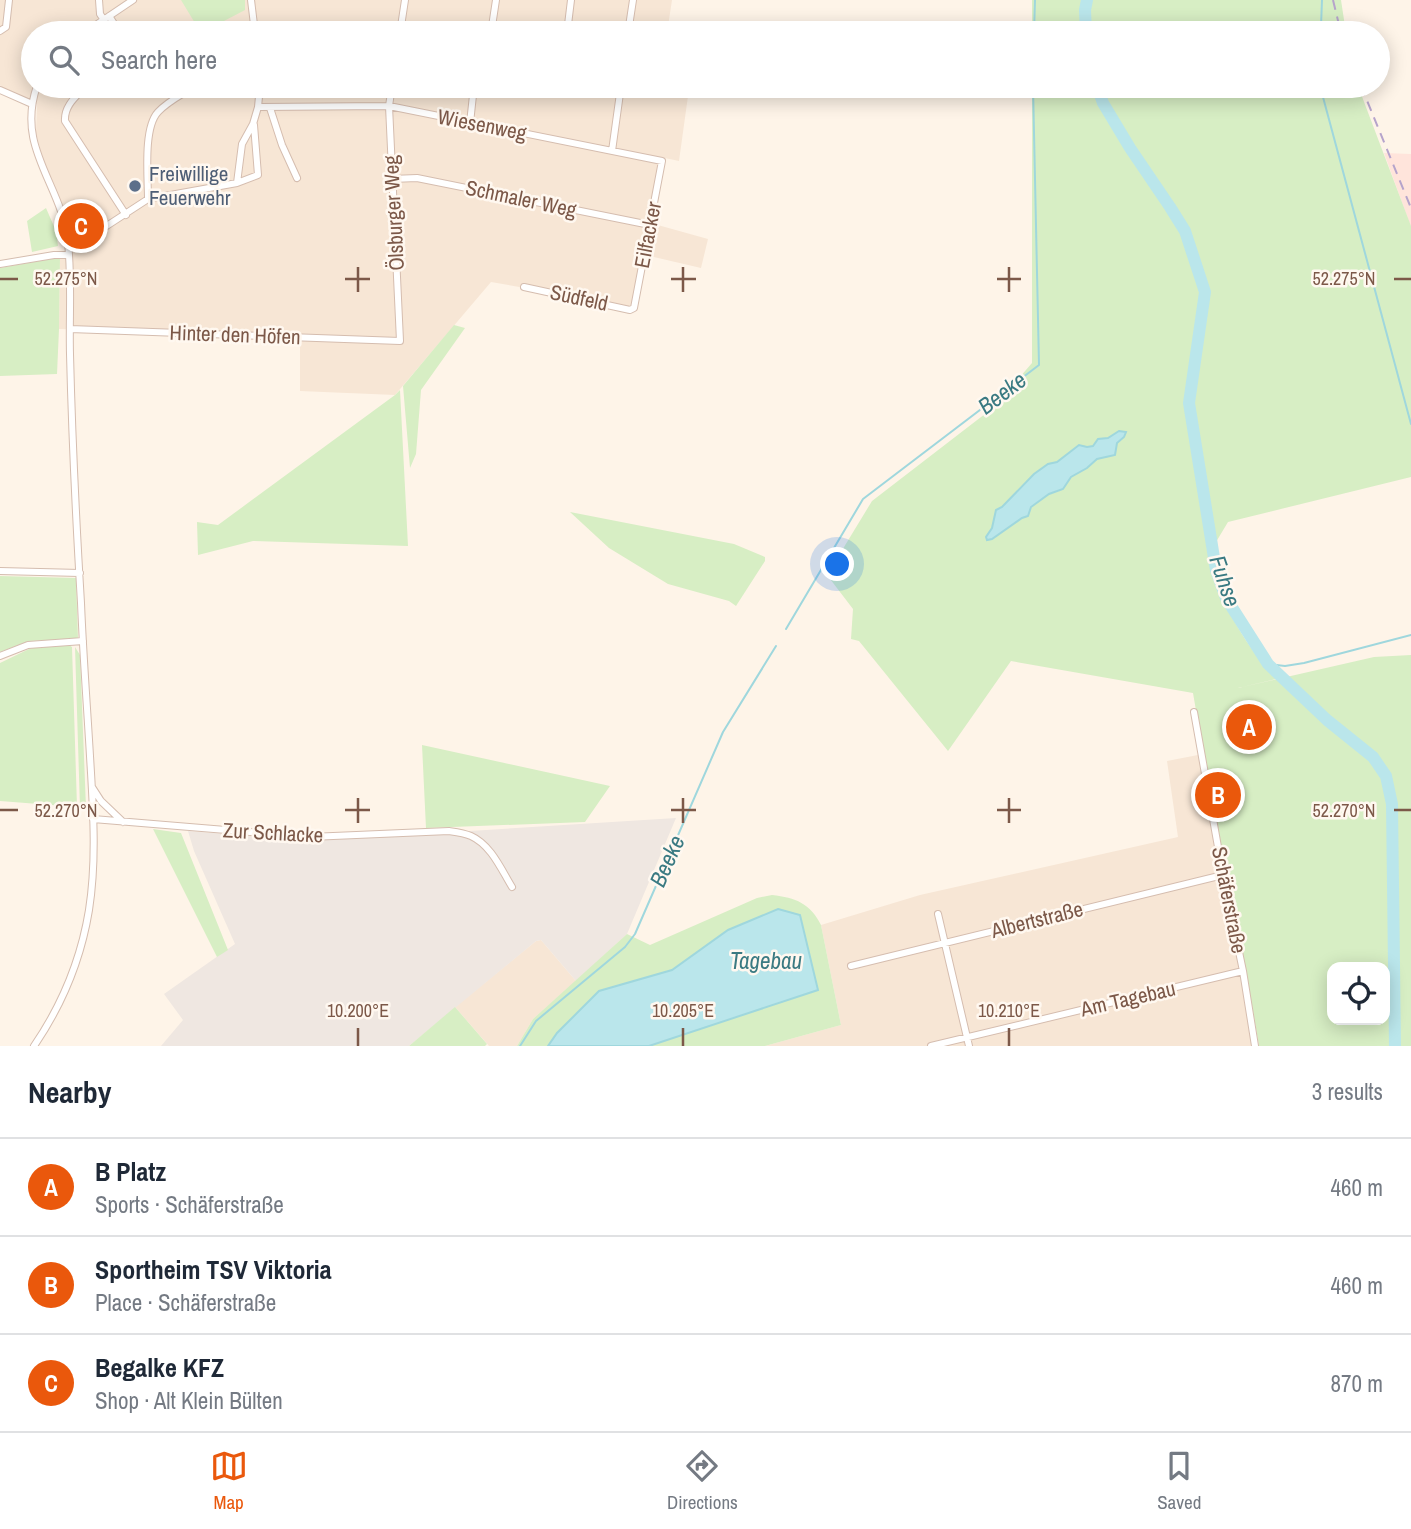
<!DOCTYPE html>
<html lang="en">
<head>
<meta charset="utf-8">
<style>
	body { margin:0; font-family:"Archivo Narrow",sans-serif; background:#f6f6f7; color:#1f2937 }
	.controls { position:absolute; right:21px; bottom:21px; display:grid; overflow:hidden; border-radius:14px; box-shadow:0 4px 18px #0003 }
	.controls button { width:63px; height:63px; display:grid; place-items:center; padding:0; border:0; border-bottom:2px solid #e0e1e3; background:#fff; color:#1f2937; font:35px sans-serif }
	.you { position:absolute; left:838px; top:565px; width:24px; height:24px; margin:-18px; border:5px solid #fff; border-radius:50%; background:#1a73e8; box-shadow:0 0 0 10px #1a73e833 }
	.badge { display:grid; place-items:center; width:46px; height:46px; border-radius:50%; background:#ea580c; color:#fff; font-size:23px; font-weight:700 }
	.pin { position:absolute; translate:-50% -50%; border:4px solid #fff; box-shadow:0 2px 7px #0006 }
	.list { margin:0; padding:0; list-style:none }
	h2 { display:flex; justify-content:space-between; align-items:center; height:91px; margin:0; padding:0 28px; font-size:30px }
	h2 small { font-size:23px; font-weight:400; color:#747a83 }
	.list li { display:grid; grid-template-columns:46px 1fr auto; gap:21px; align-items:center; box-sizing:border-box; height:98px; padding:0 28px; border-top:2px solid #e0e1e3 }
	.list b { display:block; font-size:26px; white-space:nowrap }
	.list p { margin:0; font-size:23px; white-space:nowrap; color:#747a83 }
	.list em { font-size:23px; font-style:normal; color:#747a83 }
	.icon { flex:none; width:38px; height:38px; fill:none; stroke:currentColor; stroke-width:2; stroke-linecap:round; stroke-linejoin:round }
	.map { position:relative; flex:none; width:1411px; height:1046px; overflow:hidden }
	.search { position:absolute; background:#fff; box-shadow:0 4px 18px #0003; left:21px; right:21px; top:21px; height:77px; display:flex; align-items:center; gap:18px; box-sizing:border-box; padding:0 24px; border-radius:38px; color:#747a83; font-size:26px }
	.sheet { height:385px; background:#fff }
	nav { display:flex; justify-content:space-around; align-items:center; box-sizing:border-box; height:98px; border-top:2px solid #e0e1e3; background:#fff; font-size:19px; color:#747a83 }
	nav a { display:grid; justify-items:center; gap:4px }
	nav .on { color:#ea580c }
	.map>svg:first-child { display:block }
</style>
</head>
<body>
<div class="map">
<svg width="1411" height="1046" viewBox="0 0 1411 1046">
	<rect width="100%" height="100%" fill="#fef4e8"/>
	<path fill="#f7e6d5" d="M0,0H672L667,33H33V86H659V89L688,96L679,161L660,157L647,222L708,239L701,268L641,254L632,307L491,282L395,395L300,391V336L59,329L60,257L71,255L72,245L66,217L43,160L36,133L37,104L7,92L0,85Z
		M1203,754L1259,1046H765L841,1025L821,925L920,895L1178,837L1167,761Z
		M541,940L576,981L533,1019L517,1046H489L455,1007L536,941Z"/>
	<path fill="#ffe4db" d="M1384,153L1411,154V227Z"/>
	<path fill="#efe7e1" d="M676,818L627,934L576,981L541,940L536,941L409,1046H161L183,1020L164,994L235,944L194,851L188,831L310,841Z"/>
	<path fill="#d7eec4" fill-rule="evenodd" d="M181,0H245V10L201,33Z
		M1032,0H1341L1346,33H1032Z
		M1032,86H1358L1411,226V477L1228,522L1210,552C1217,598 1244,644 1276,679L1238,688L1374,657L1411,655V1046H1259L1246,970L1224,875L1193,693L1011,661L948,751L859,641L851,639L853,609L827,575L872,501L994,407L1032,363ZM1332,967H1385V1020H1332Z
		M46,208L56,231L58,246L32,252L27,221Z
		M60,257L59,329L57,374L0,376V268Z
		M454,325L465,328L421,390L416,454L410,468L403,386Z
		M400,390L408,546L253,541L198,555L197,522L218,525L395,395Z
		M570,512L734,544L765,557V561L736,606L729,601L668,584L609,548Z
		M0,576L76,578L78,639L29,641L0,652Z
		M69,645L72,647L77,807L0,801V663L29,649L38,647Z
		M75,647L80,655L86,808H80Z
		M422,745L610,786L585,822L426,828Z
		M153,829L181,833L228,950L217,957Z
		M772,895C796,898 810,903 821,925L841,1025L765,1046H649L680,1035L728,930L672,970L599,991L557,1033L548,1046H517L533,1019L627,934L650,945L757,898Z
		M455,1007L487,1044L485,1046H409Z"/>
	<path fill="#bae6eb" stroke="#9fd7dd" stroke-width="2" d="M1119,431L1126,432L1124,437L1117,443L1115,455L1097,459L1087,468L1071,477L1063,489L1049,494L1031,507L1028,516L1022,518L992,539L987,540L986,537L992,528L996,510L1002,507L1034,474L1048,464L1057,462L1079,445L1087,447L1093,446L1098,439L1108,438Z
		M778,909L800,915L818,990L649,1046H548L557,1033L599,991L672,970L728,930Z"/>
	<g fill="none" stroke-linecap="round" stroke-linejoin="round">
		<path stroke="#9fd7dd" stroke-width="2" d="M1321,26L1322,0
			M1034,33L1035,0
			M1320,86L1411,424
			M786,629L863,499L1039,365L1033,86
			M1268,664L1285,666L1304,663L1411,635
			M520,1046L536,1021L625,947L635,934L723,732L776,646"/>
		<path stroke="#bae6eb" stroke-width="12" d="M1086,33L1085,10L1087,0
			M1097,86L1103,103L1130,148L1170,207L1185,231L1205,292L1189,403L1216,570L1226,598L1268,664L1327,720L1373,757L1386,776L1392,804L1395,1046"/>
		<defs>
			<path id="minor" d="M99,0L100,14L104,20
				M251,0L255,33
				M109,16L120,33
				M0,31L6,27L9,0
				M84,33L133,0
				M400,33L405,0
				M491,33L496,0
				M567,33L571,0
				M628,33L633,0
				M86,86C77,96 64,105 65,121L126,215
				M0,90L32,104
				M258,107L389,106L662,161L634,308L630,310L524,287
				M270,108L282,145L297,178
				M470,123L474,86
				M612,151L621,86
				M392,179L417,178L650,225
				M237,183L258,175L254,125
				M148,199C148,177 143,128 158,112C168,101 183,94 195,86
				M69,245L82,242L148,199L237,183L242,144L253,124L258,107L260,86
				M0,264L54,255H69
				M70,329L400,341L389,106L392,86
				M0,571L80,573
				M0,656L28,645L83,641
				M1194,712L1223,875L1243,971L1255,1046
				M92,787L101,801L123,822
				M93,819L310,837L449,831C456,832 464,833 471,836C491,845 501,869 512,887
				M938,914L969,1046
				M851,966L1223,875
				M34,1046C62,1005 81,959 89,910C97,859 93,807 90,756C87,705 83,654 81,603C76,520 72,437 70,354C69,317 72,279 68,243C63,185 15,149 37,86
				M931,1046L1243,971"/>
		</defs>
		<use href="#minor" stroke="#d5bdaf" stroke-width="8"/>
		<use href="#minor" stroke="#fff" stroke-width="6"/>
		<path stroke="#b6a4cb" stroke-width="2" stroke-dasharray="10 7" stroke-linecap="butt" d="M1333,0L1341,33
			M1361,86L1411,208"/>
	</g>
	<path fill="none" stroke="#7c5848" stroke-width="2.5" d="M358,267V292M683,267V292M1009,267V292M0,279H18M345,279H370M671,279H696M997,279H1021M1394,279H1411M358,798V823M683,798V823M1009,798V823M0,810H18M345,810H370M671,810H696M997,810H1021M1394,810H1411M358,1028V1046M683,1028V1046M1009,1028V1046"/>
	<circle fill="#5c6f8a" stroke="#fff8f0" stroke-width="2.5" cx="135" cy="186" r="7"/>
	<g text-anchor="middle" stroke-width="5" stroke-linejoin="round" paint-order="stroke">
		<g font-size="21" fill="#7c5848" stroke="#fff8f0">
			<text transform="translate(482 125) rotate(11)" y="7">Wiesenweg</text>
			<text transform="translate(521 199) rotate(12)" y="7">Schmaler Weg</text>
			<text transform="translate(394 213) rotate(-93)" y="7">Ölsburger Weg</text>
			<text transform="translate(648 235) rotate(-79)" y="7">Eilfacker</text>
			<text transform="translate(579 298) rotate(12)" y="7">Südfeld</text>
			<text transform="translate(235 335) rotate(2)" y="7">Hinter den Höfen</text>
			<text transform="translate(273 833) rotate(3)" y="7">Zur Schlacke</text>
			<text transform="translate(1229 900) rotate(79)" y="7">Schäferstraße</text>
			<text transform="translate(1037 920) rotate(-14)" y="7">Albertstraße</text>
			<text transform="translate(1128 999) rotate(-13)" y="7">Am Tagebau</text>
		</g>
		<g font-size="21" fill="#4e5e75" stroke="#fff8f0" text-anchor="start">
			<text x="149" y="181">Freiwillige<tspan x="149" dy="24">Feuerwehr</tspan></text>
		</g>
		<g font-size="23" font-style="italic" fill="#3a7a82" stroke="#fff8f0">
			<text transform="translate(1002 393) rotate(-37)" y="8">Beeke</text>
			<text transform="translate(1225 581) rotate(71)" y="8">Fuhse</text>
			<text transform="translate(667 861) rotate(-66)" y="8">Beeke</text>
			<text x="766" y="969">Tagebau</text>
		</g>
	</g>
	<g font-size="18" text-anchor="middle" fill="#7c5848" stroke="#fff8f0" stroke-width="5" stroke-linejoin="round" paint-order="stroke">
		<text x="66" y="285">52.275°N</text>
		<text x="1344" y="285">52.275°N</text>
		<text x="66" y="817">52.270°N</text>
		<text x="1344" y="817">52.270°N</text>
		<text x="358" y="1017">10.200°E</text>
		<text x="683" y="1017">10.205°E</text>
		<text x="1009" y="1017">10.210°E</text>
	</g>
</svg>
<div class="controls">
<button><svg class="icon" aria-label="locate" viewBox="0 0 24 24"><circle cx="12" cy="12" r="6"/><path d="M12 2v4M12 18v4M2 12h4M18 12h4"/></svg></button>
</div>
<div class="you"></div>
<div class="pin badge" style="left:1249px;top:727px">A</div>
<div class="pin badge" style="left:1218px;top:795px">B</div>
<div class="pin badge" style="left:81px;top:226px">C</div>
<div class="search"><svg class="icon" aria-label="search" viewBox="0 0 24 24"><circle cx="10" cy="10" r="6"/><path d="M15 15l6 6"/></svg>Search here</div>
</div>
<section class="sheet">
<h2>Nearby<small>3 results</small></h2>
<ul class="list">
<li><span class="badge">A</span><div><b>B Platz</b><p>Sports · Schäferstraße</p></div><em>460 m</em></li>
<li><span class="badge">B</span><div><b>Sportheim TSV Viktoria</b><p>Place · Schäferstraße</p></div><em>460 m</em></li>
<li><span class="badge">C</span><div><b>Begalke KFZ</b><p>Shop · Alt Klein Bülten</p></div><em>870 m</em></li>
</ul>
</section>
<nav>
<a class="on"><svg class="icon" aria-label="map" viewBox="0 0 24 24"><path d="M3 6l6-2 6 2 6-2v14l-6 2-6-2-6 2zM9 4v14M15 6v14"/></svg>Map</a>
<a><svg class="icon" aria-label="directions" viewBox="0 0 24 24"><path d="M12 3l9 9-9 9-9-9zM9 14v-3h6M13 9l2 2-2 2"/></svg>Directions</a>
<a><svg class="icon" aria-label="saved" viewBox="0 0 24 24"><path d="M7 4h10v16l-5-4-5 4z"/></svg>Saved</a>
</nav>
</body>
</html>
